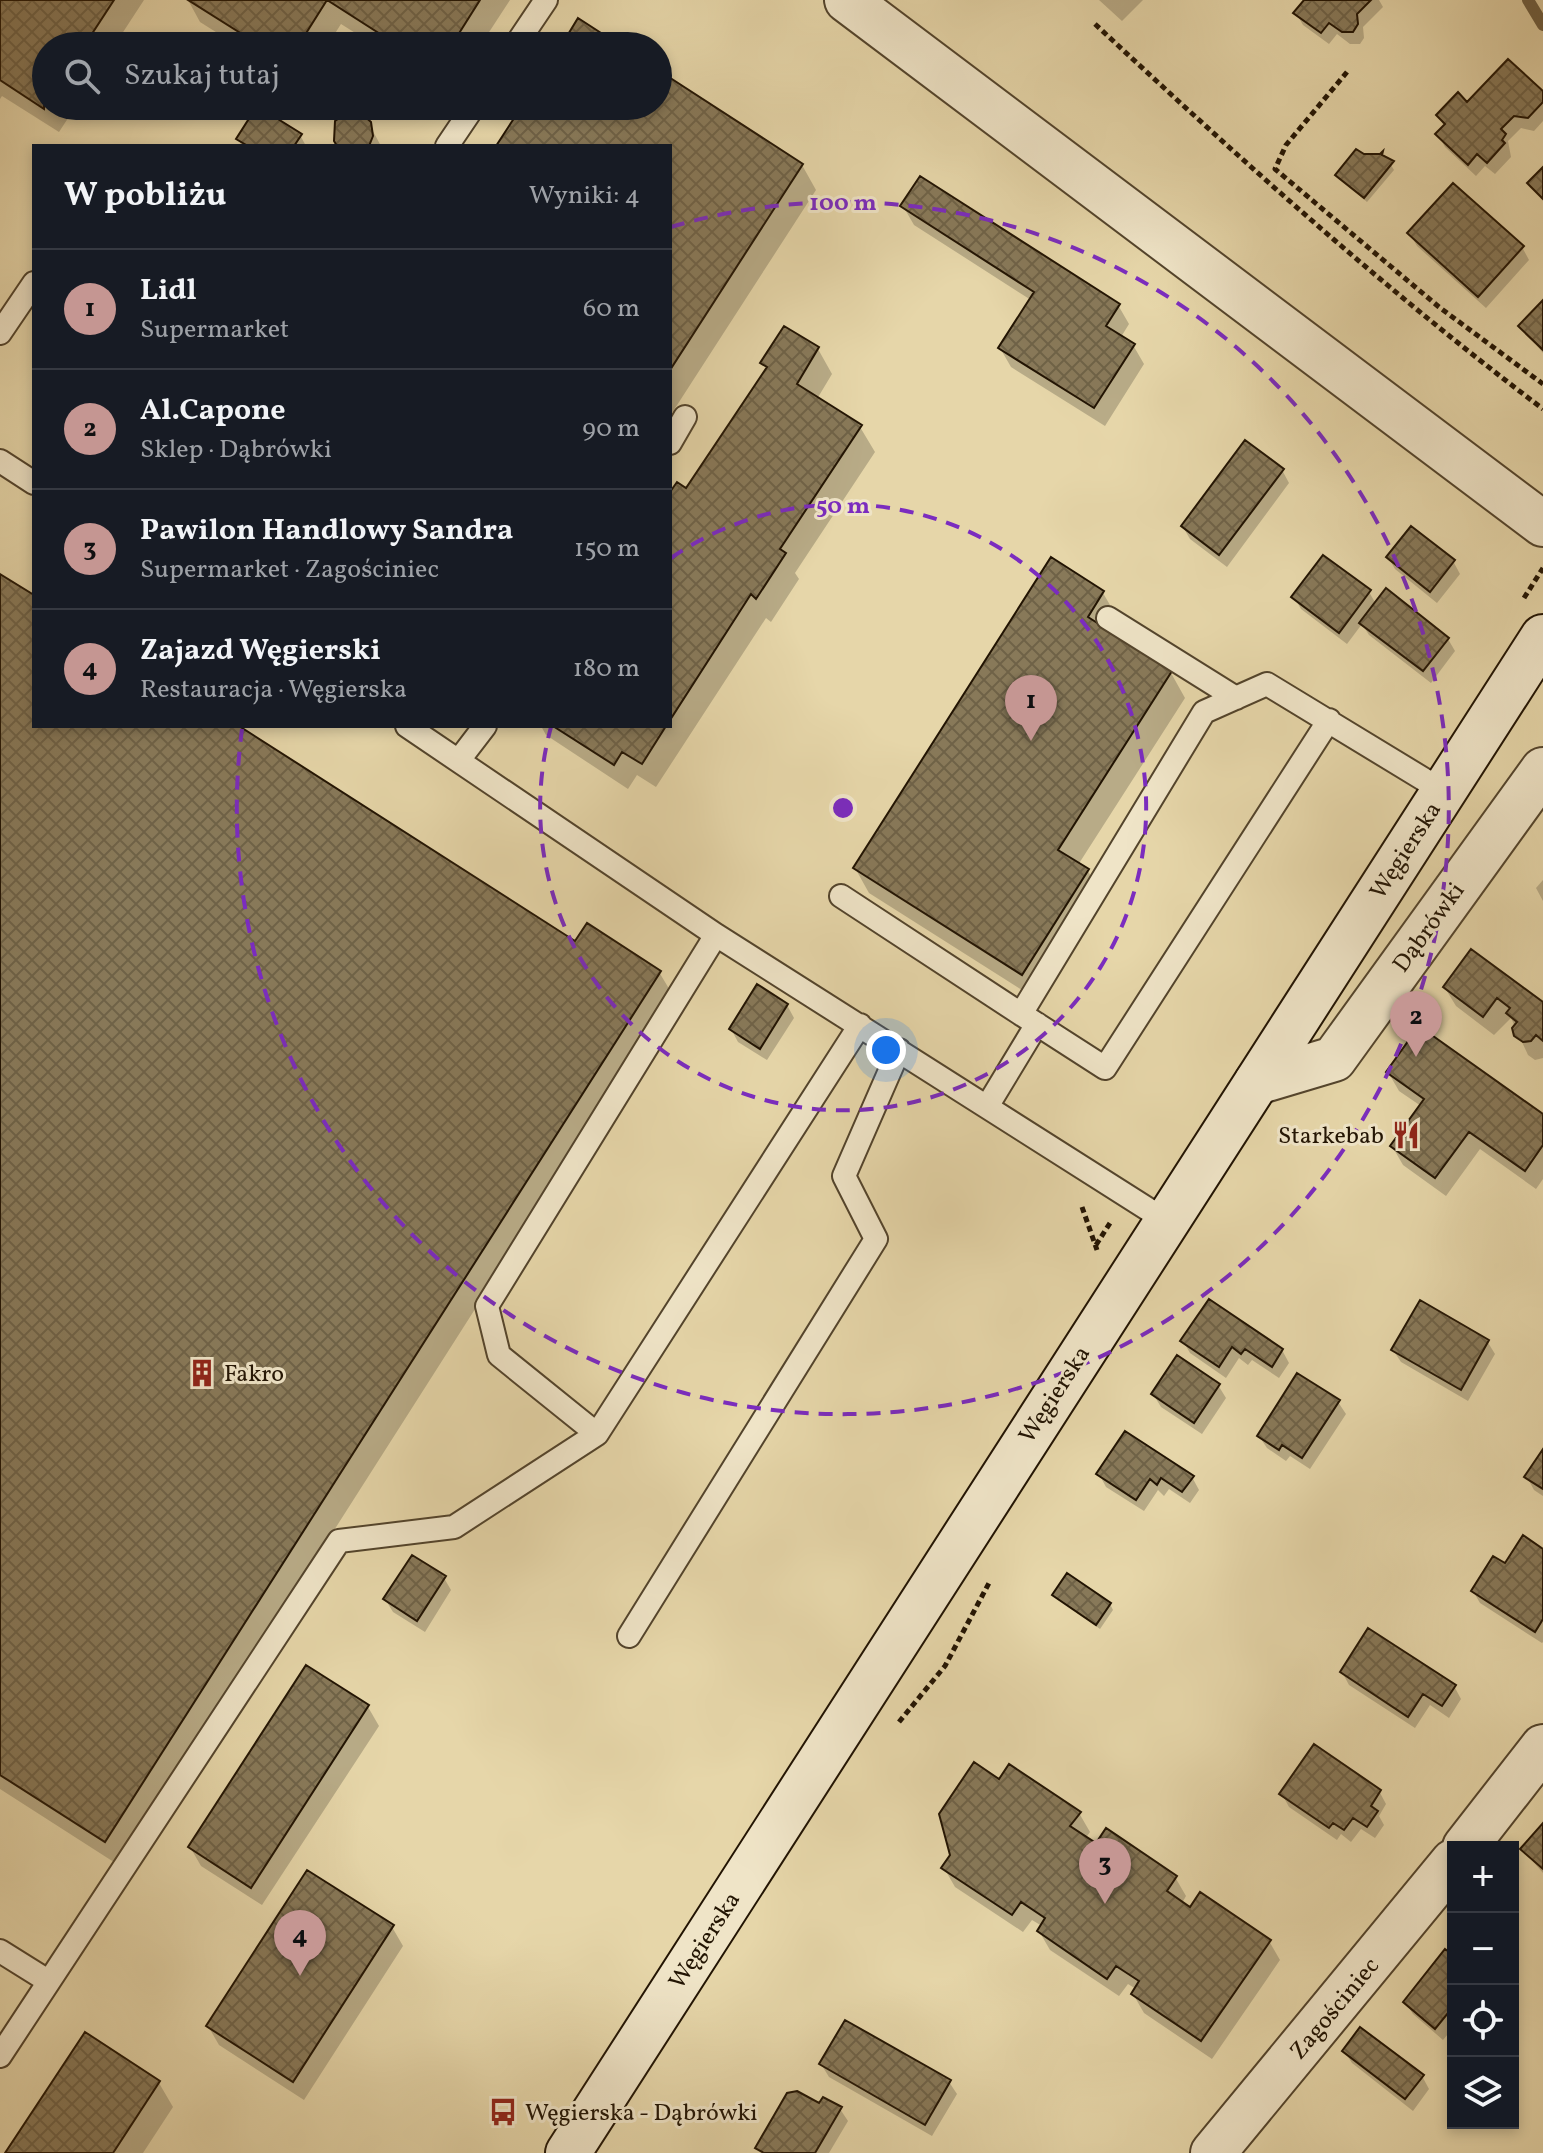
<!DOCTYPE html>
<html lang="pl">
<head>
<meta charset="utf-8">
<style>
	body { margin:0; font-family:Vollkorn,serif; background:#20242c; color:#f1f3f6 }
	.controls { position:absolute; right:24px; bottom:24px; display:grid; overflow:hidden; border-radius:0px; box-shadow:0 4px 12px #0003 }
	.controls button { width:72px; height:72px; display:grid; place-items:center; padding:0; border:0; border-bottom:2px solid #363941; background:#171b24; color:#f1f3f6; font:40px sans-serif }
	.you { position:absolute; left:886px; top:1050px; width:28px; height:28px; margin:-20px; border:6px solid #fff; border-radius:50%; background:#1a73e8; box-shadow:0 0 0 12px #1a73e833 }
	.badge { display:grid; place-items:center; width:52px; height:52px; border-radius:50%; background:#c59692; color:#111; font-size:26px; font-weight:700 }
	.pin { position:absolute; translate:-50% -66px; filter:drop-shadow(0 2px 4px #0008) }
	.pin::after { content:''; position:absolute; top:42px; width:28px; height:24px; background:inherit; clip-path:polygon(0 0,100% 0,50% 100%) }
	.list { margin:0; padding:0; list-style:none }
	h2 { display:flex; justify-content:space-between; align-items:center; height:104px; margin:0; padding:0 32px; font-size:34px }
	h2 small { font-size:26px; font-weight:400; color:#9ea1a6 }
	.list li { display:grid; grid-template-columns:52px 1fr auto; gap:24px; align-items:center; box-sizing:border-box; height:120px; padding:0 32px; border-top:2px solid #363941 }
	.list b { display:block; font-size:30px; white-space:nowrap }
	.list p { margin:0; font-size:26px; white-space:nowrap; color:#9ea1a6 }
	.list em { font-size:26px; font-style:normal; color:#9ea1a6 }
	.icon { flex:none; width:44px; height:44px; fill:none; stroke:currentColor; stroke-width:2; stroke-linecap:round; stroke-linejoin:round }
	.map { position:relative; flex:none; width:1543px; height:2153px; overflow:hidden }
	.search { position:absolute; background:#171b24; box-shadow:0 4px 12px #0003; left:32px; top:32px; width:640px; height:88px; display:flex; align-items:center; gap:20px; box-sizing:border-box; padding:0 28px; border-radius:44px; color:#9ea1a6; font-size:30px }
	.panel { position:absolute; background:#171b24; box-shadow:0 4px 12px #0003; left:32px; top:144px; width:640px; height:584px; border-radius:0px }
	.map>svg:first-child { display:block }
</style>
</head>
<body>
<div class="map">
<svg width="1543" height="2153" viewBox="0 0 1543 2153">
	<defs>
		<pattern id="building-cross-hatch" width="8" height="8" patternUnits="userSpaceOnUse" patternTransform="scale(2)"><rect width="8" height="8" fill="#887959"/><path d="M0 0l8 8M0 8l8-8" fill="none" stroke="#6f6247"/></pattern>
	</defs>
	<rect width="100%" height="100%" fill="#e6d6a9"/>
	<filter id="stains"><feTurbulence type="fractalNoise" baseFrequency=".0025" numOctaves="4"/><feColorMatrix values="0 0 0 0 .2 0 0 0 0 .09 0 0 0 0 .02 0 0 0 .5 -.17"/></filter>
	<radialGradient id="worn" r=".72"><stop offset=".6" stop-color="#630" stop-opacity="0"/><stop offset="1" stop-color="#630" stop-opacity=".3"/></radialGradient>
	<path fill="#0003" d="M0,0H144L114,46H46V106H76L59,132L2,96L0,99Z
		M188,0H510L480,46H376L341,24L327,46H238L200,22Z
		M1099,0H1143L1122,21Z
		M1307,0H1379L1383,7L1363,27L1364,38L1360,44H1350L1337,34L1329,44L1303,25L1296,13Z
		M658,72L802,165L816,190L670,416V146H499L524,106H658Z
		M1543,94V121L1534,131L1521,128L1508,141L1511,157L1495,174L1485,166L1476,176L1445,147L1438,134L1444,126L1438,116L1467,105Z
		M337,122L369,124L381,146H339L334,134Z
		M300,135L306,146H242L238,139Z
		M1391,165L1394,170L1367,202L1337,175Z
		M903,206L1118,305L1129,324L1121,337L1133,345L1144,364L1105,426L1011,367L1000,348L1031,300L914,225Z
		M1410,234L1522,247L1529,260L1486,308L1417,246Z
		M1543,303V353L1521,326Z
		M818,349L832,374L817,399L860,427L875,452L795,573L799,579L771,622L766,618L656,787L637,775L628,789L546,735L541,726H670V496L687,491L767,371L763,363Z
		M1282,470L1289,483L1227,567L1190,539L1183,527Z
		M1388,557L1453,561L1460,574L1437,603L1395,569Z
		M0,576L34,598V726H235L576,944L659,972L674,997L120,1866L0,1789Z
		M1369,592L1376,604L1448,639L1455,651L1431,683L1369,635L1362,624L1347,644L1301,609L1294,597Z
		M1103,593L1117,617L1171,673L1185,698L1078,865L1088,871L1102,896L1036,999L869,893L855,868Z
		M1543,880V901L1536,888Z
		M1445,988L1543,1005V1058L1535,1060L1528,1055L1511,1018L1494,1035L1456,1006Z
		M787,1005L794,1018L767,1060L738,1042L731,1029Z
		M1388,1072L1543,1117V1179L1536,1189L1480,1149L1446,1196L1403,1165L1392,1146L1421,1106L1399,1091Z
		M1183,1341L1282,1350L1289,1363L1279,1378L1252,1360L1248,1365L1239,1358L1226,1378L1190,1353Z
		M1487,1341L1495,1354L1468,1401L1401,1362L1393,1350Z
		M1218,1385L1226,1398L1202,1434L1161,1407L1153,1394Z
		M1338,1402L1346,1414L1310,1469L1290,1456L1286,1461L1267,1448L1259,1436Z
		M1543,1453V1496L1534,1490L1527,1477Z
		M1099,1474L1192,1477L1199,1490L1190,1503L1169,1489L1164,1496L1158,1490L1144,1511L1106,1487Z
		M1543,1551V1642L1542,1643L1480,1603L1473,1591L1505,1566Z
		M444,1578L451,1590L425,1632L393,1612L385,1599Z
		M1054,1595L1110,1604L1113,1610L1100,1629Z
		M1342,1672L1454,1686L1461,1699L1449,1718L1430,1705L1415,1728L1349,1685Z
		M368,1707L379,1726L262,1905L201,1866L190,1847Z
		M1000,1781L1079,1813L1090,1832L1085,1839L1175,1877L1186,1896L1182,1903L1191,1909L1269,1941L1280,1960L1212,2059L1144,2013L1133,1994L1136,1989L1128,1984L1119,1996L1050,1950L1039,1931L1042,1926L1032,1920L1023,1932L955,1887L944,1868Z
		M1379,1791L1386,1804L1379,1816L1384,1825L1375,1838L1361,1829L1351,1842L1341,1834L1337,1840L1289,1807L1282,1794Z
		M1543,1826V1873L1523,1850Z
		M392,1927L403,1946L304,2100L219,2045L208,2026Z
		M1453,1958V2028L1443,2040L1413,2014L1405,2002Z
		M1344,2051L1422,2076L1429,2089L1413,2111L1352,2063Z
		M821,2064L949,2082L957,2094L932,2136L829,2077Z
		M159,2083L173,2107L143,2153H8Z
		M820,2106L840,2109L848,2121L829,2153H761L758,2148Z"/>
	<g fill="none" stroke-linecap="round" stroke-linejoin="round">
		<path stroke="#6f6145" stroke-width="12" d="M1528,0L1543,25"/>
	</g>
	<path fill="url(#building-cross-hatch)" stroke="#221403" stroke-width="2" d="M0,0H114L84,46H46L44,109L0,80Z
		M188,0H480L451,46H399L327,0L298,46H261Z
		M1304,0H1371L1357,14L1358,24L1353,32H1342L1329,23L1321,33L1293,13Z
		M578,18L621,46H561Z
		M1508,59L1543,91V102L1528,118L1514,116L1501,129L1506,134L1502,140L1505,143L1487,163L1477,154L1468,165L1435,134L1445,124L1436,115L1458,92L1467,102Z
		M658,70L803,164L670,370V146H496L522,106H658Z
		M257,106L302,134L294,146H248L236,139Z
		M347,113H361L371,122L373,136L369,146H337L334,141L335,121Z
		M1356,149L1364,154H1380L1383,151L1382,155L1394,161L1364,198L1335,175Z
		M1543,167V199L1527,183Z
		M920,176L1120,304L1106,326L1135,344L1094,408L998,348L1034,292L900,206Z
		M1453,183L1524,246L1478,297L1407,233Z
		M1543,300V350L1518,326Z
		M784,326L819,347L797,384L862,425L780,549L786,553L756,599L751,594L670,720V492L677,482L686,488L767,367L760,363Z
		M1245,440L1284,469L1219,555L1181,526Z
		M1411,526L1455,560L1430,592L1386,557Z
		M1323,555L1371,590L1339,633L1291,597Z
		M1051,557L1104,591L1088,617L1172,671L1058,850L1089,869L1022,975L853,868Z
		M0,574L34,595V726H239L575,941L587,923L661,971L105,1842L0,1775Z
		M1386,588L1449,638L1423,671L1359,623Z
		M553,726H666L642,764L622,752L614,765Z
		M1471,949L1543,1002V1041L1536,1035L1531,1041L1523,1042L1514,1036L1512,1028L1517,1022L1506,1013L1510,1008L1497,998L1483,1017L1443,987Z
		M757,984L788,1004L760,1049L729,1029Z
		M1419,1026L1543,1114V1145L1525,1171L1469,1132L1435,1178L1390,1146L1424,1099L1386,1072Z
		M1209,1299L1283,1349L1272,1367L1245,1349L1241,1354L1232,1347L1219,1367L1180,1341Z
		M1420,1300L1489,1340L1461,1390L1391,1350Z
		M1177,1355L1220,1384L1194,1423L1151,1394Z
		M1297,1373L1340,1400L1302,1458L1282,1445L1279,1450L1257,1436Z
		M1125,1431L1194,1476L1182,1492L1161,1478L1157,1485L1150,1479L1136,1500L1096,1474Z
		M1543,1449V1489L1524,1477Z
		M1523,1535L1543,1549V1619L1535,1632L1471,1591L1493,1556L1505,1563Z
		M412,1555L446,1576L417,1621L383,1599Z
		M1067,1573L1111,1603L1096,1625L1052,1595Z
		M1368,1628L1456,1685L1442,1706L1423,1694L1408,1717L1340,1672Z
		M306,1665L369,1705L251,1888L188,1847Z
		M1314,1744L1381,1790L1371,1806L1378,1811L1367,1827L1353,1818L1344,1830L1333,1823L1329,1828L1279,1794Z
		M974,1762L999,1779L1009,1764L1081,1812L1070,1826L1096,1843L1106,1828L1177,1876L1167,1891L1190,1907L1200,1892L1271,1940L1201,2041L1131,1994L1139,1981L1116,1966L1107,1979L1037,1931L1045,1918L1021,1902L1012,1915L941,1868L950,1855L939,1814Z
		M1543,1823V1869L1520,1849Z
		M307,1870L394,1925L293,2082L206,2026Z
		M1445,1949L1453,1955V2007L1435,2029L1403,2002Z
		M845,2020L951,2080L925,2125L819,2064Z
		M1360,2027L1424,2075L1405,2099L1342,2051Z
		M85,2032L160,2081L113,2153H5Z
		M797,2091L819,2103L823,2097L842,2107L815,2153H764L755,2148L787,2093Z"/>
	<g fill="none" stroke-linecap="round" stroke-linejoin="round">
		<defs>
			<path id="lane" d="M515,46L546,0
				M447,146L474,106
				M0,333L34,283
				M670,443L685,417
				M0,461L34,483
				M1108,618L1236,698
				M407,726L716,935L1165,1220
				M459,760L485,726
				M841,896L1021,1014L1204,712L1267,684L1443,791
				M1021,1014L1105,1068L1329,720
				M988,1105L1037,1024
				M597,1434L860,1025
				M629,1636L876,1239L844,1176L899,1050
				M0,1951L48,1981
				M0,2056L339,1541L454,1527L597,1434L499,1355L487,1306L716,935"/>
			<path id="street" d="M847,0L1543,524
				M1257,1082L1334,1059L1543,770
				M1465,1847L1543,1747
				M1213,2153L1453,1862"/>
			<path id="secondary" d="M568,2153L1543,637"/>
		</defs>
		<use href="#lane" stroke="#53442c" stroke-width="26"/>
		<use href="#street" stroke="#53442c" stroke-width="48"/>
		<use href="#secondary" stroke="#221403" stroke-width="48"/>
		<path stroke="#221403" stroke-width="5" stroke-dasharray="6 4" stroke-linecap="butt" d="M1095,24C1242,161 1383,288 1543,409
			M1347,72L1286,145L1275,169L1439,307L1543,384
			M1524,598L1543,568
			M1082,1207L1097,1250
			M1096,1245L1110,1223
			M899,1722L945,1666L989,1583"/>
		<use href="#lane" stroke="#efe4c7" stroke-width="22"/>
		<use href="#street" stroke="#efe4c7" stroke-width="44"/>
		<use href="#secondary" stroke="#efe4c7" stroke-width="44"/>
	</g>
	<g fill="none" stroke="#7b2cbf" stroke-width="4" stroke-dasharray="14 10">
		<path d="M671 558A303 303 0 1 1 551 727"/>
		<path d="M671 227A606 606 0 1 1 242 729"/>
	</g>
	<defs>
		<symbol id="restaurant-bare" viewBox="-9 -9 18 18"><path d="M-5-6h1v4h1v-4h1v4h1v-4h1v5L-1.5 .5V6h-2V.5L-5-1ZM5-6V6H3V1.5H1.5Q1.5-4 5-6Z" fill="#8f2418" stroke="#efe4c7" stroke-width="2.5" paint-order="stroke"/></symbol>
		<symbol id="building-bare" viewBox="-9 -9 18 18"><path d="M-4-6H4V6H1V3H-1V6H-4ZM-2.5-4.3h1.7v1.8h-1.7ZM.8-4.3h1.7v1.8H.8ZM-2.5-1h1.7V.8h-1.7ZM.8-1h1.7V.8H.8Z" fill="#8f2418" stroke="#efe4c7" stroke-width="2.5" paint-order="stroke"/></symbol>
		<symbol id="bus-bare" viewBox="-9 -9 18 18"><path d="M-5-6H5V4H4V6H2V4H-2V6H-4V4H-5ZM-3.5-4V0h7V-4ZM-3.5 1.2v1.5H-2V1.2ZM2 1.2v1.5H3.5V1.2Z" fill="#8f2418" stroke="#efe4c7" stroke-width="2.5" paint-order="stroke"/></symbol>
	</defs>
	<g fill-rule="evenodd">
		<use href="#restaurant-bare" x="1386" y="1115" width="40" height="40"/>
		<use href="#building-bare" x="182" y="1353" width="40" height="40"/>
		<use href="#bus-bare" x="483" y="2092" width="40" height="40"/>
	</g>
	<g text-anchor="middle" stroke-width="6" stroke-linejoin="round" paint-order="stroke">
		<g font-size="24" fill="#221403" stroke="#efe4c7">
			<text transform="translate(1405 850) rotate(-57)" y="8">Węgierska</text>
			<text transform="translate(1428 927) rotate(-54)" y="8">Dąbrówki</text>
			<text transform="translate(1054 1394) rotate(-57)" y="8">Węgierska</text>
			<text transform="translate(704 1940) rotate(-57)" y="8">Węgierska</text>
			<text transform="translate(1334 2008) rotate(-50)" y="8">Zagościniec</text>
		</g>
		<g font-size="24" fill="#221403" stroke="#efe4c7" text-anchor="start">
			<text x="1384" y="1143" text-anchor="end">Starkebab</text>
			<text x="224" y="1381">Fakro</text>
			<text x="525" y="2120">Węgierska - Dąbrówki</text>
		</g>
	</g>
	<circle cx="843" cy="808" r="12" fill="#7b2cbf" stroke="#efe4c7" stroke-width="4"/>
	<g font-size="24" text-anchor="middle" font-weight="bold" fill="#7b2cbf" stroke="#efe4c7" stroke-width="6" stroke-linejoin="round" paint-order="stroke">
		<text x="843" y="210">100 m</text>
		<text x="843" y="513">50 m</text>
	</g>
	<rect width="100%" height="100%" filter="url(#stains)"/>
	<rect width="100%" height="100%" fill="url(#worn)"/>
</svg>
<div class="controls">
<button>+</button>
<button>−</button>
<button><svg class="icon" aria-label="locate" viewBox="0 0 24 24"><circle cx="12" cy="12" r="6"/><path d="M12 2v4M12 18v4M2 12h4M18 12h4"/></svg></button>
<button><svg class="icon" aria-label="layers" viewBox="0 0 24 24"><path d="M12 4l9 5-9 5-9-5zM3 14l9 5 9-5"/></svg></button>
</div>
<div class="you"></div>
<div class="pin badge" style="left:1031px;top:741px">1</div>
<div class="pin badge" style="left:1416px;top:1057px">2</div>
<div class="pin badge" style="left:1105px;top:1904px">3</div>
<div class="pin badge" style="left:300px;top:1976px">4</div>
<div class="search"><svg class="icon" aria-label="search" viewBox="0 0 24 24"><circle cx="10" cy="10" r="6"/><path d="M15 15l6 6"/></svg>Szukaj tutaj</div>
<section class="panel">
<h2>W pobliżu<small>Wyniki: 4</small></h2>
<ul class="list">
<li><span class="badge">1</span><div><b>Lidl</b><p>Supermarket</p></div><em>60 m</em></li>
<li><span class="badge">2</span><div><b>Al.Capone</b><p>Sklep · Dąbrówki</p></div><em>90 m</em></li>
<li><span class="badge">3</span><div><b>Pawilon Handlowy Sandra</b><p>Supermarket · Zagościniec</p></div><em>150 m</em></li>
<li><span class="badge">4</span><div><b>Zajazd Węgierski</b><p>Restauracja · Węgierska</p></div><em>180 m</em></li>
</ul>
</section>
</div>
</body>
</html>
